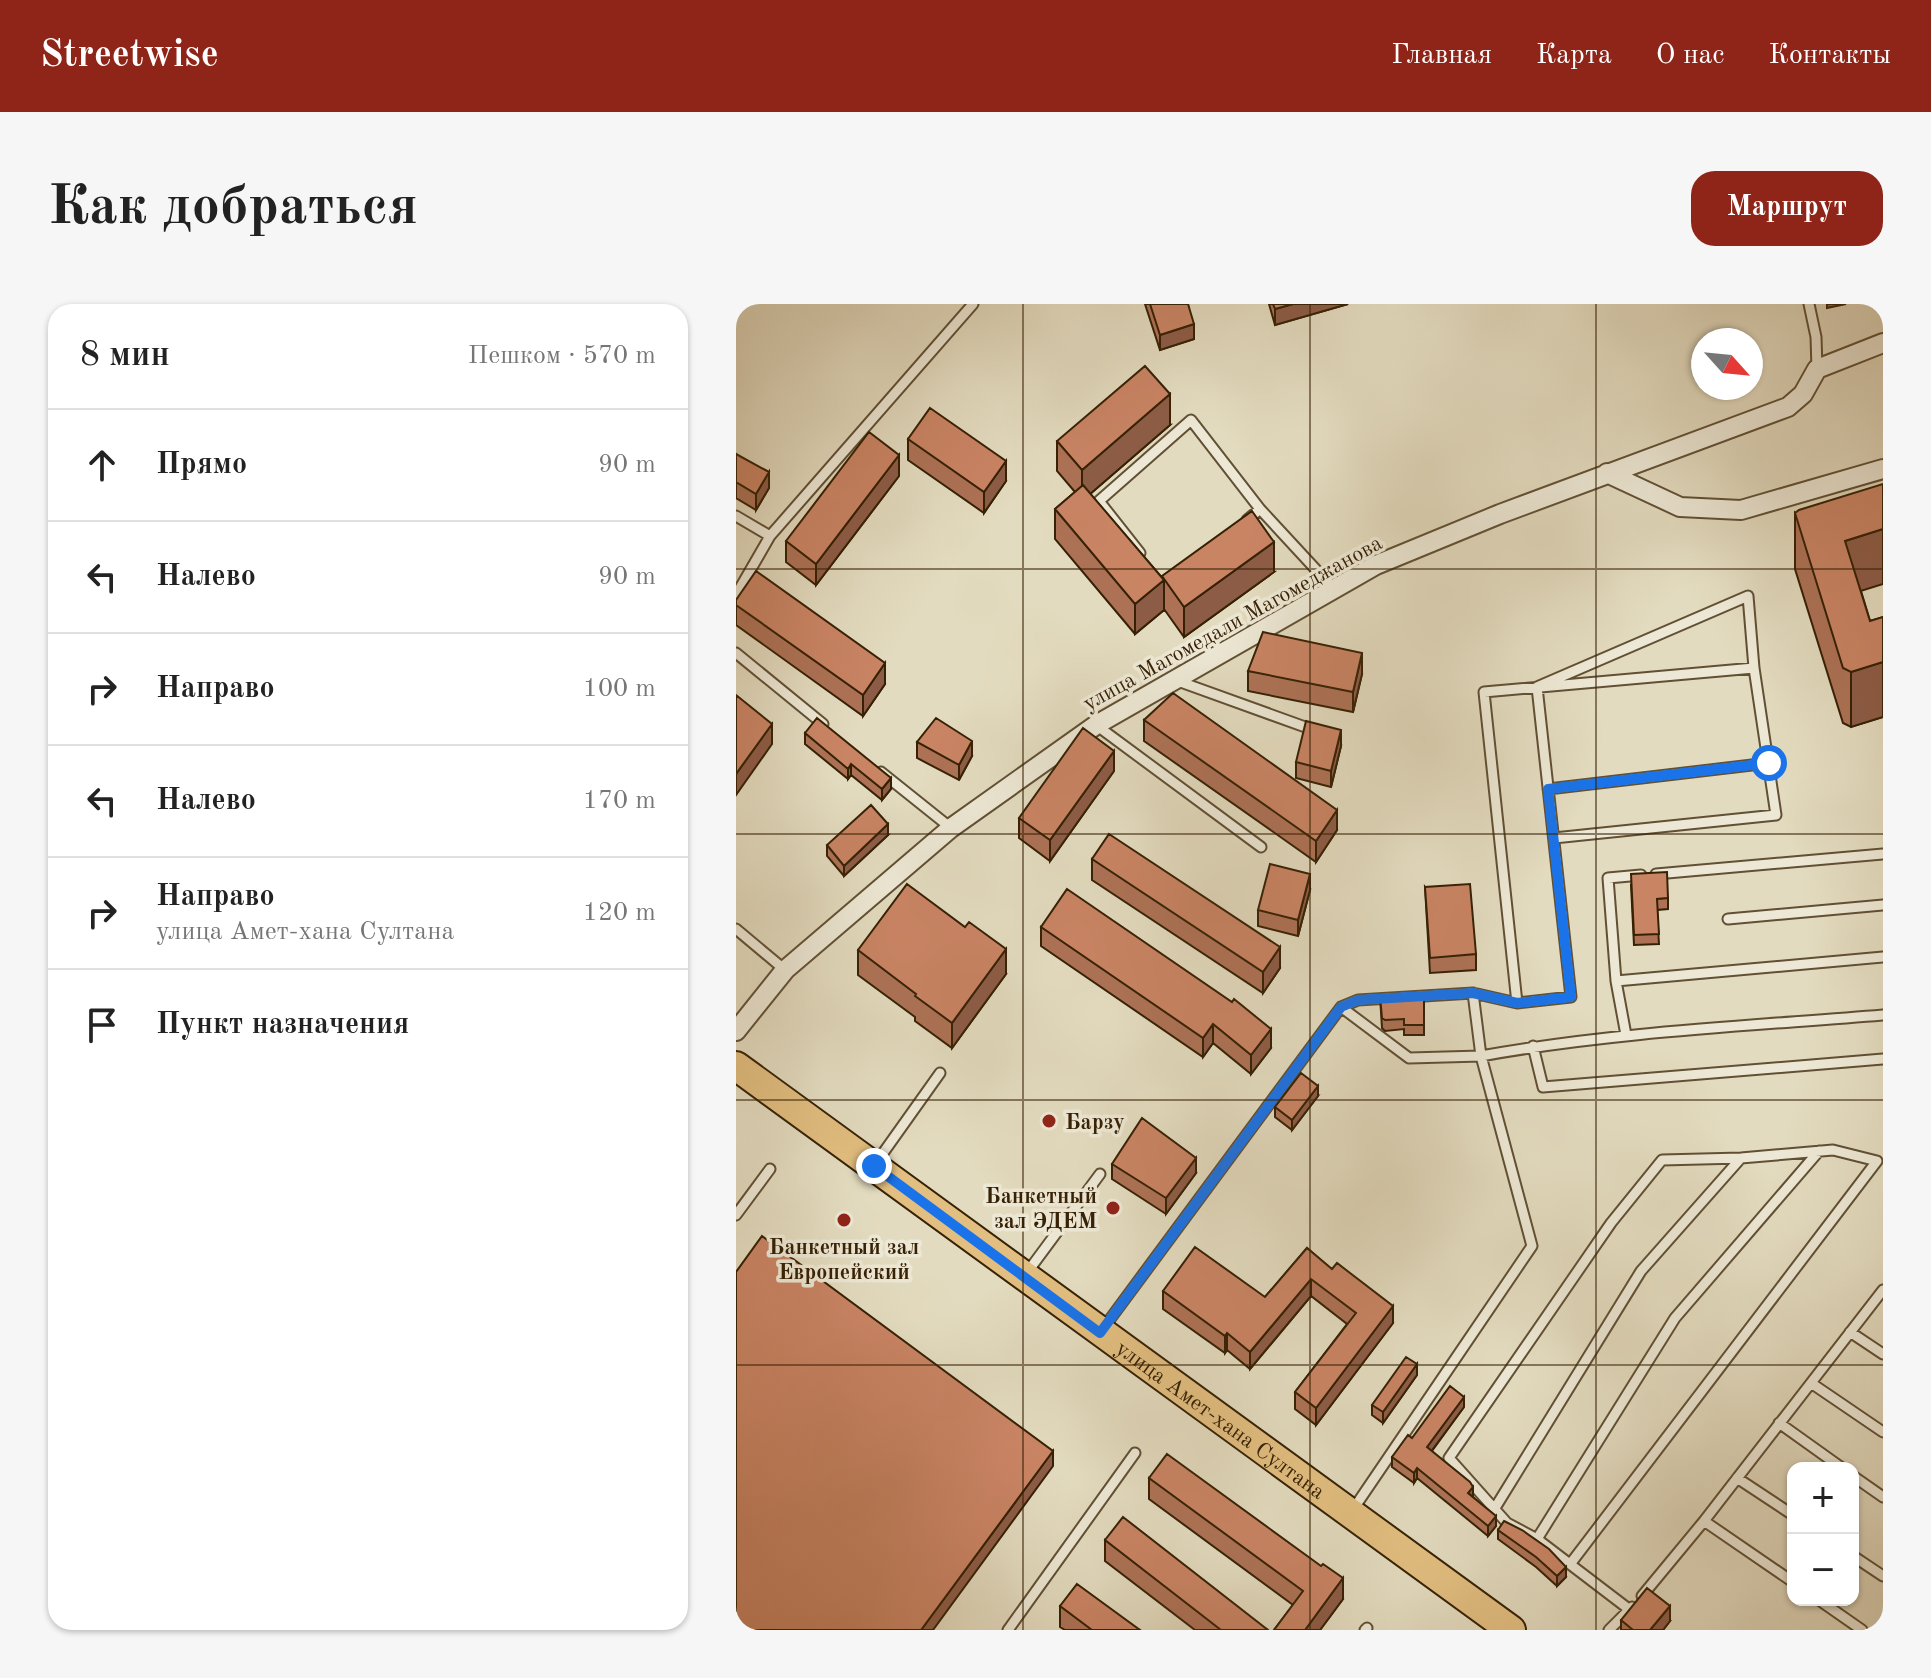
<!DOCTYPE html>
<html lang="ru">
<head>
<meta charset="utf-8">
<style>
	body { margin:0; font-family:"Old Standard TT",serif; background:#f6f6f6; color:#222 }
	.controls { position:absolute; right:24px; bottom:24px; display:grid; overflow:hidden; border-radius:16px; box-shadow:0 2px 6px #0004 }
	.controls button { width:72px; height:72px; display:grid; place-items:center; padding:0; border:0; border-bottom:2px solid #e0e0e0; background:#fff; color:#222; font:40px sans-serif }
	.compass { position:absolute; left:955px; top:24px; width:72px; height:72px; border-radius:50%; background:#fff; box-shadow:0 2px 6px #0004; rotate:117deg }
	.stop { position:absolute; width:24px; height:24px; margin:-18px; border:6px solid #1a73e8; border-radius:50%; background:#fff }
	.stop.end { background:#1a73e8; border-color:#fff; box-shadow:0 2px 8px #0008 }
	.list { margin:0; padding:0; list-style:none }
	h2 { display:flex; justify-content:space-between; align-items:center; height:104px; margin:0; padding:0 32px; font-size:34px }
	h2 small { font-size:26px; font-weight:400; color:#767676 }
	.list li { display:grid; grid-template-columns:52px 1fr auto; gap:24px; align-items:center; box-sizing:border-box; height:112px; padding:0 32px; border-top:2px solid #e0e0e0 }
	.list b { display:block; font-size:30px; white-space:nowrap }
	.list p { margin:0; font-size:26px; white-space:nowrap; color:#767676 }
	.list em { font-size:26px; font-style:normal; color:#767676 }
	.icon { flex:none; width:44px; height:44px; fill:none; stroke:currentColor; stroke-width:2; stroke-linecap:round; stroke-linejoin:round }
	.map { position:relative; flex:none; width:1147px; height:1326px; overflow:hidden; border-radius:24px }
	header { display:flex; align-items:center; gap:48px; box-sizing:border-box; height:112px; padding:0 40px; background:#8f2418; color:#fff }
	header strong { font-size:38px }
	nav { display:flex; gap:44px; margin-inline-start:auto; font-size:28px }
	.intro { display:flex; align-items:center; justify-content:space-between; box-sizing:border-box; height:192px; padding:0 48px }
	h1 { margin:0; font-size:56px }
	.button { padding:20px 36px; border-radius:24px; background:#8f2418; color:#fff; font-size:28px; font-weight:700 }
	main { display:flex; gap:48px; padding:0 48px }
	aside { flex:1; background:#fff; border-radius:24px; box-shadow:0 2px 6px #0004 }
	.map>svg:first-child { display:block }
</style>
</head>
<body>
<header>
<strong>Streetwise</strong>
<nav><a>Главная</a><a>Карта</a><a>О нас</a><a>Контакты</a></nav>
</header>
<div class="intro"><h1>Как добраться</h1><a class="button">Маршрут</a></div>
<main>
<aside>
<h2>8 мин<small>Пешком · 570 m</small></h2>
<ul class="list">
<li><svg class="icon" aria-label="ahead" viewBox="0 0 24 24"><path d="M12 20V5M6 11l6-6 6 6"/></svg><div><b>Прямо</b></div><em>90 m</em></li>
<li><svg class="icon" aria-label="left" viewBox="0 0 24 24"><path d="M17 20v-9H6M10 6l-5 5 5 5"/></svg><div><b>Налево</b></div><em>90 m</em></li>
<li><svg class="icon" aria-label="right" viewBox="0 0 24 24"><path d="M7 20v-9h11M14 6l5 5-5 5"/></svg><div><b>Направо</b></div><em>100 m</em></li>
<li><svg class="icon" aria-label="left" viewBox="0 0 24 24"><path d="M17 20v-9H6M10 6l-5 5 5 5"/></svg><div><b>Налево</b></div><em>170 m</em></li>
<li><svg class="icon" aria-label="right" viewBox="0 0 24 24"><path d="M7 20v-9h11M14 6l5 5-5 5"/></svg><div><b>Направо</b><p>улица Амет-хана Султана</p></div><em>120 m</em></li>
<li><svg class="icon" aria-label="arrive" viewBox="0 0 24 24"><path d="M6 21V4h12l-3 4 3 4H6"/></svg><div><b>Пункт назначения</b></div></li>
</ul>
</aside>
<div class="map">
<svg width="1147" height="1326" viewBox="0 0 1147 1326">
	<rect width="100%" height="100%" fill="#e3dbbf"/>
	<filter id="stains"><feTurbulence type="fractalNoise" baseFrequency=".0025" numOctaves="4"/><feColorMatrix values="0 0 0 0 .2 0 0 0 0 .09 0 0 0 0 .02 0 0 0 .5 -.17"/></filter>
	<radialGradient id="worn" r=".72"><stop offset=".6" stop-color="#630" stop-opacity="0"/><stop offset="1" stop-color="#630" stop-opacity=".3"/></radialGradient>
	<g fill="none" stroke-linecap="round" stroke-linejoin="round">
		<defs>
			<path id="lane" d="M1073,0L1080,33L1081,65
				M0,212L34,232
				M511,216L524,205L597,284
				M404,249L363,197L455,116L524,205
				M0,291L34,232L237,0
				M0,349L87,420
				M439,376L572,424
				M360,421L525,543
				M145,468L215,524
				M812,485L1033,459
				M920,570L1147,550
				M992,615L1147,601
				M0,625L49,666
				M880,677L1147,653
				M737,689L781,699L835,693C824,590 812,486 801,383L1012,292L1018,364L1040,511L818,534
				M781,699L748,388L1018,364
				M890,731L880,677L872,574L905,571
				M797,742L807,783L1147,755
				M140,859L204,769
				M0,911L34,865
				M290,970L364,870
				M366,1026L605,703L673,754L745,752L737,689L622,696L605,703
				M1114,1028L1147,1050
				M1075,1079L1147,1128
				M1043,1119L1106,1164
				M1117,1172L1147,1193
				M1001,1174L1057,1211
				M759,1204L905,967L1005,854
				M616,1207L796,942L745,752C878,728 1013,722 1147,711
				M968,1217L1057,1278
				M801,1235L939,1014L1083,847
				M1117,1252L1147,1272
				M835,1259L1141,857L1097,846L1005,854L926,856L875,919L713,1154L771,1219L801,1235L894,1306
				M906,1292L968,1217L1147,986
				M1083,1296L1126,1326
				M272,1326L399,1149
				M629,1326L631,1324
				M873,1326L896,1303"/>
			<path id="street" d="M871,169L944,203L1005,206L1147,165
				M0,727L49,666L215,524L360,421L640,261L764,210L1052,103L1067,90L1081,65L1147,39"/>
			<g id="primary">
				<path id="s1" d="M0,762L775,1326"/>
			</g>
		</defs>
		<use href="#lane" stroke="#615034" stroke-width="13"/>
		<use href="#street" stroke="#615034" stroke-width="22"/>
		<use href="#primary" stroke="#362105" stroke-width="32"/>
		<use href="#lane" stroke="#ede8d5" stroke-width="9"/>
		<use href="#street" stroke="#ede8d5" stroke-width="18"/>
		<use href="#primary" stroke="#e2be80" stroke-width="28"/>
	</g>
	<path fill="#ad7256" stroke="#362105" stroke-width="2" d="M409,0H452L458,35L424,46Z
		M533,0H612L539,21Z
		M434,121L354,190L426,274L538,268L448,333L428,305V306L399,330L319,235V205L339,188L321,167V137Z
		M172,135L270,177L248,209L172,156Z
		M0,150L33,184L20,206L0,194Z
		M163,172L80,281L50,258V237Z
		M1059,209L1125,287L1134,317L1147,313V413L1115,423L1107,419L1059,265Z
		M0,296L149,380L127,412L0,321Z
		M512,367L626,370L617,408L512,387Z
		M408,416L601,526L580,558L408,437Z
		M69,429L155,485L146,496L115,471L112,475L69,440Z
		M181,438L236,452L223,476L181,454Z
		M605,442L595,483L560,474V458Z
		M378,467L314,557L283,534V514Z
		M152,531L108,572L91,552V541Z
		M356,555L544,664L527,689L356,576Z
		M895,581L932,594V605L921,606L923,640L898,641Z
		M689,583L740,650V666L694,669Z
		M574,586L562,632L522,622V606Z
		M305,623L535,744L515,770L477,739L467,753L305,642Z
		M122,646L270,670L216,744L179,717V713L122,671Z
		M644,692L662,693H688V731H668V725L649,727L646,724Z
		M582,792L556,826L539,813V803Z
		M376,860L460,869L430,910L376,875Z
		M571,944L657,1019L580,1121L559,1105V1088L611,1020L575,992L514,1065L491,1046L489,1049L427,1005V987L529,993Z
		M681,1071L647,1119L636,1111V1101Z
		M728,1103L696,1147L737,1193L760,1222L752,1232L681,1174L678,1179L656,1163V1153L676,1134Z
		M413,1174L607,1295L584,1326H538L557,1301L413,1195Z
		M762,1226L830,1273L821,1282L800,1263L762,1235Z
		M369,1236L532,1326H459L369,1257Z
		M324,1302L404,1326H329L324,1323Z
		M885,1316L934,1317L927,1326H885Z"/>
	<path fill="#8d5c46" stroke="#362105" stroke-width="2" d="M557,0H612L539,21V5Z
		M1091,0H1110L1091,4Z
		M458,20V35L424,46V31Z
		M434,90V121L346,197V166Z
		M163,151V172L80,281V260Z
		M270,157V177L248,209V188Z
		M33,168V184L20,206V190Z
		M1147,225V280L1109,292V237Z
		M538,238V268L448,333V303Z
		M428,276V306L399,330V300Z
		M626,349V370L617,408V388Z
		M1147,358V413L1115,423V368Z
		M149,359V380L127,412V391Z
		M36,420V440L0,491V470Z
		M605,426V442L595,483V467Z
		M236,437V452L223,476V461Z
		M378,447V467L314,557V536Z
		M115,460V471L112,475V465Z
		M155,474V485L146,496V485Z
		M601,506V526L580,558V537Z
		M152,520V531L108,572V562Z
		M574,570V586L562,632V616Z
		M544,643V664L527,689V668Z
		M270,645V670L216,744V719Z
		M477,720V739L467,753V734Z
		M535,725V744L515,770V751Z
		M582,782V792L556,826V816Z
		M460,854V869L430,910V894Z
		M575,975V992L514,1065V1048Z
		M657,1002V1019L580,1121V1104Z
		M491,1029V1046L489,1049V1032Z
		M681,1060V1071L647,1119V1108Z
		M728,1093V1103L691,1153V1143Z
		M317,1147V1162L197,1326H185Z
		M681,1164V1174L678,1179V1169Z
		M737,1183V1193L732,1189Z
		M760,1212V1222L752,1232V1222Z
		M830,1263V1273L821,1282V1272Z
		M607,1274V1295L584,1326H569Z
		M934,1302V1317L927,1326H914Z"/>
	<path fill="#c98464" stroke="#362105" stroke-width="2" d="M414,0H452L458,20L424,31Z
		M537,0H557L539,5Z
		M409,62L434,90L346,166L321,137Z
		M194,104L270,157L248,188L172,135Z
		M133,128L163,151L80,260L50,237Z
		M0,150L33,168L20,190L0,178Z
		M1147,180V225L1109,237L1134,317L1147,313V358L1115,368L1107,364L1059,209L1063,206Z
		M347,181L428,276L399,300L319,205Z
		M516,207L538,238L448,303L426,272Z
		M20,267L149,359L127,391L0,301V296Z
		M527,328L626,349L617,388L512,367Z
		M437,389L601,506L580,537L408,416Z
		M0,391L36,420L0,470Z
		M81,414L155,474L146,485L115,460L112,465L69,429Z
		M200,414L236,437L223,461L181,438Z
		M570,417L605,426L595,467L560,458Z
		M347,424L378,447L314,536L283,514Z
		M135,501L152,520L108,562L91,541Z
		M373,530L544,643L527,668L356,555Z
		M534,560L574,570L562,616L522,606Z
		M931,568L932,594L921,595L923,630L898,631L895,570Z
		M171,580L229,623L233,618L270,645L216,719L179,692L180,690L122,646Z
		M734,580L740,650L694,654L689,583Z
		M331,585L496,698L498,695L535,725L515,751L477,720L467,734L305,623Z
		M662,691V693H688V721H668V715L649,716L646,714L644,692Z
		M565,769L582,782L556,816L539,803Z
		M406,814L460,854L430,894L376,860Z
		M26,932L317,1147L185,1326H0V968Z
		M459,943L529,993L571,944L596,965L601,959L657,1002L580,1104L559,1088L620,1009L575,975L514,1048L491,1029L489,1032L427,987Z
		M670,1053L681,1060L647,1108L636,1101Z
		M714,1082L728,1093L691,1143L734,1178L737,1183L732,1189L760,1212L752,1222L681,1164L678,1169L656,1153L672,1131L676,1134Z
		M431,1150L585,1262L587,1260L607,1274L569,1326H538L567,1287L413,1174Z
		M387,1213L532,1326H485L369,1236Z
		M768,1217L786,1226L813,1245L830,1263L821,1272L800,1253L762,1226Z
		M341,1280L404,1326H356L324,1302Z
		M911,1284L934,1302L914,1326H897L885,1316Z"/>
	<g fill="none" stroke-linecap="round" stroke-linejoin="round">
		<path stroke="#1a73e8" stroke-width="10" d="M138,862L364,1029L605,703L622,696L737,689L781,699L835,693L812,485L1033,459"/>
	</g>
	<path fill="none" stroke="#362105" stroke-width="2" stroke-opacity="0.55" d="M287,0V1326M574,0V1326M860,0V1326M0,265H1147M0,530H1147M0,796H1147M0,1061H1147"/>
	<g fill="#8f2418" stroke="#ede8d5" stroke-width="3">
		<circle cx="313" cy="817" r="8"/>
		<circle cx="377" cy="904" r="8"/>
		<circle cx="108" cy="916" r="8"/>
	</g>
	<g text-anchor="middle" stroke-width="7" stroke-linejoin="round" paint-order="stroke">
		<g font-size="22" fill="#362105" stroke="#ede8d5">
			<text transform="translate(496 318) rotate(-29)" y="8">улица Магомедали Магомеджановa</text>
			<text dy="8" stroke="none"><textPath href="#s1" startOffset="600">улица Амет-хана Султана</textPath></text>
		</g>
		<g font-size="22" font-weight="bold" fill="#362105" stroke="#ede8d5" text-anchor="start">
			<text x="329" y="825">Барзу</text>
			<text x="361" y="899" text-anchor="end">Банкетный<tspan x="361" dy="25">зал ЭДЕМ</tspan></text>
			<text x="108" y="950" text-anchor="middle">Банкетный зал<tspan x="108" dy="25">Европейский</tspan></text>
		</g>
	</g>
	<rect width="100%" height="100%" filter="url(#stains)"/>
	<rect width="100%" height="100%" fill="url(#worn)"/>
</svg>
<div class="controls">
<button>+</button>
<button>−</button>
</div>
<svg class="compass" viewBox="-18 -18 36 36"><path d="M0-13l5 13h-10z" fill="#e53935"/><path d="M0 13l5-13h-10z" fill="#767676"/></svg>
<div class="stop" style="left:1033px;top:459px"></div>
<div class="stop end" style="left:138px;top:862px"></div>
</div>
</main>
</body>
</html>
